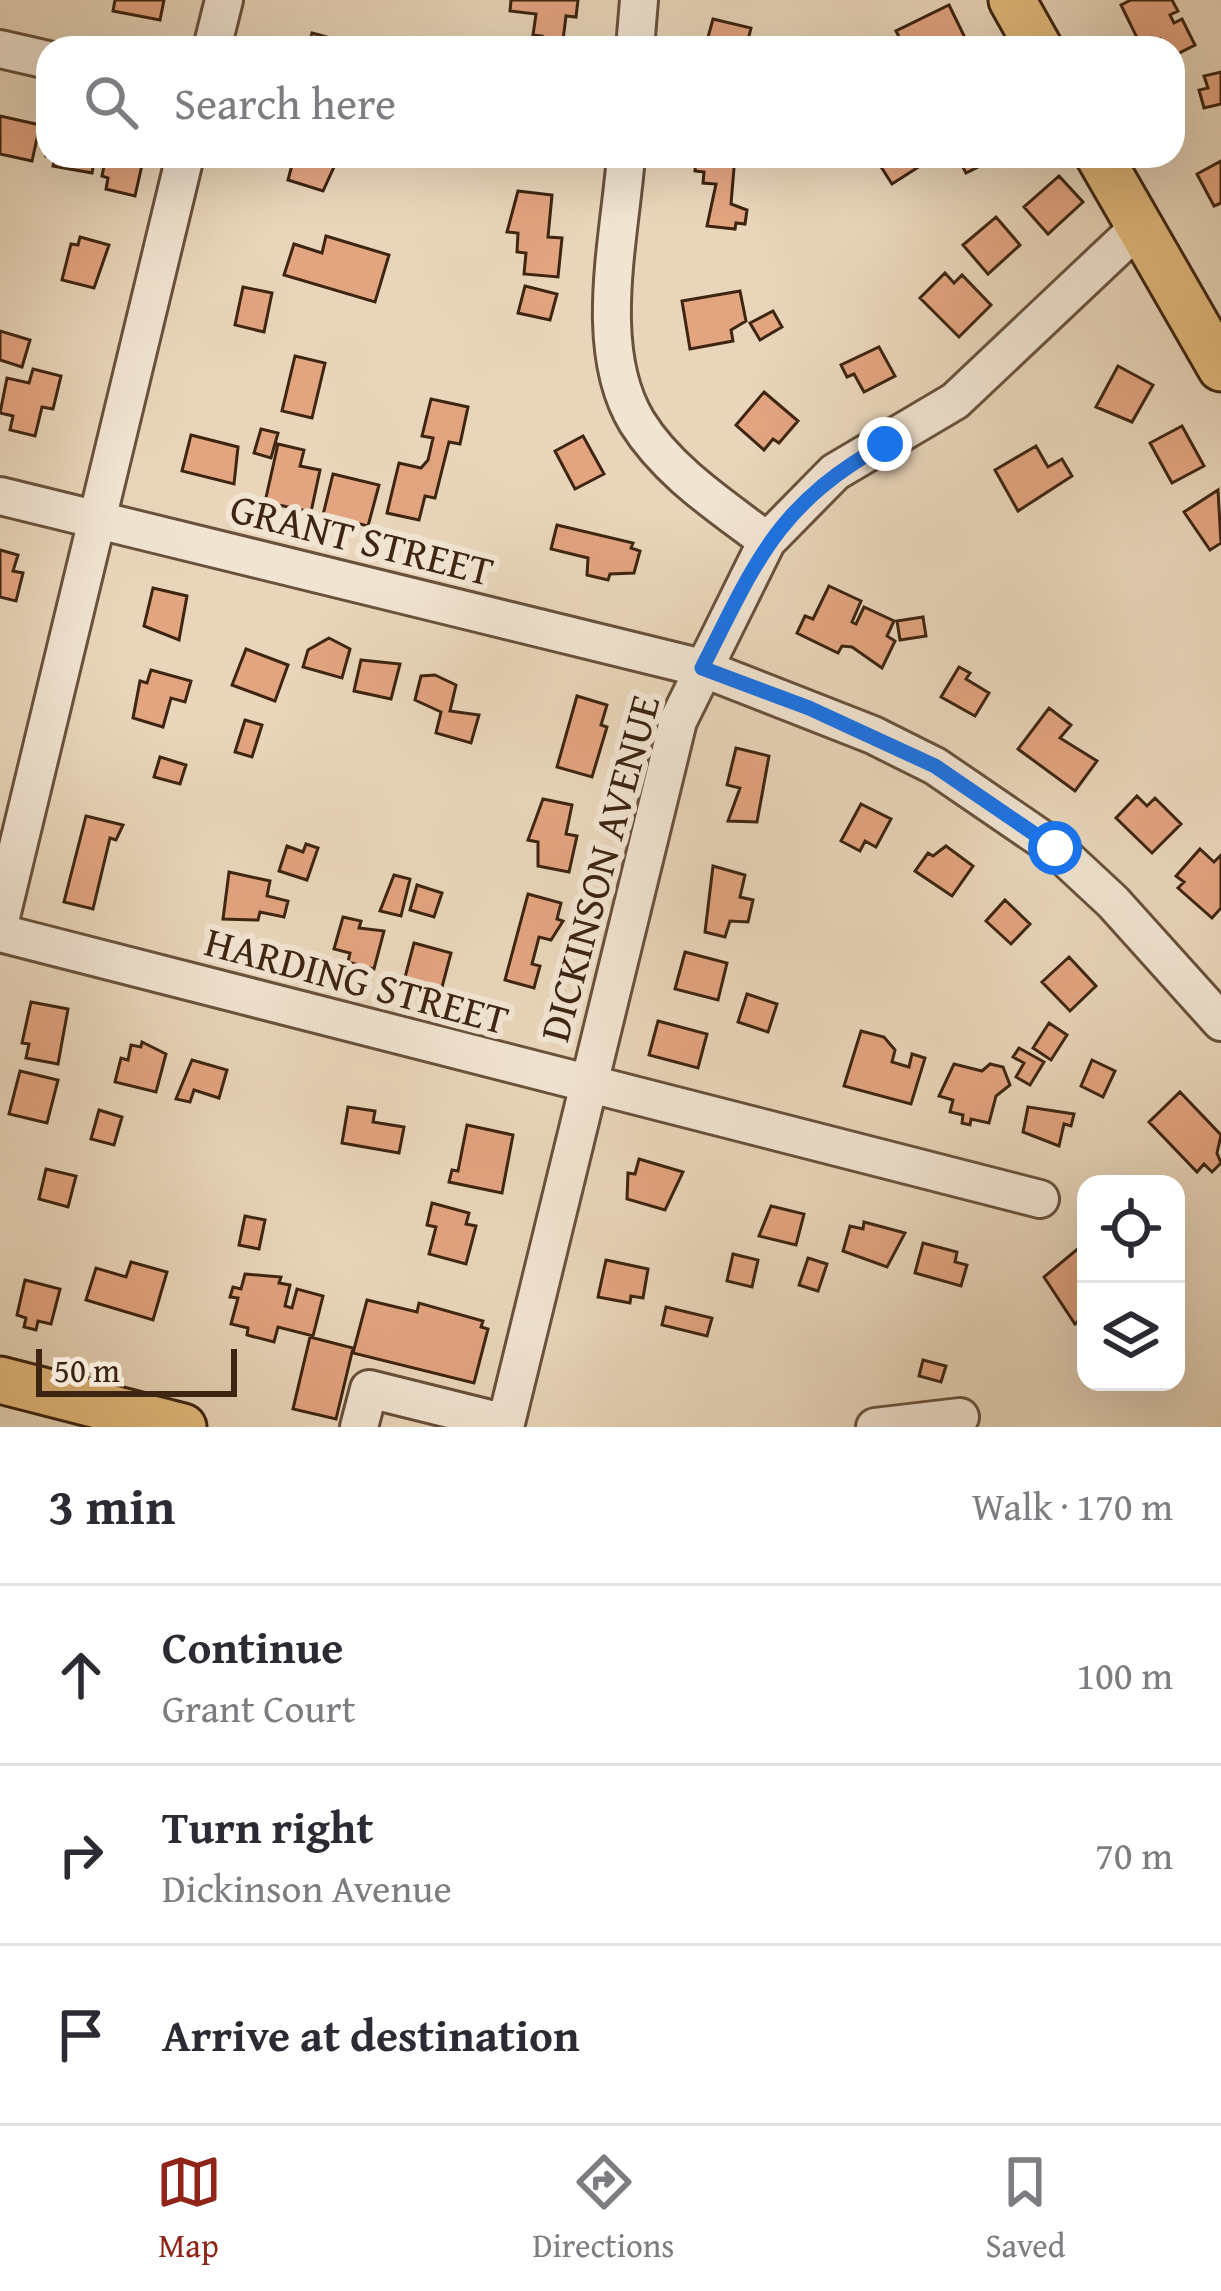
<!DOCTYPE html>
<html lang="en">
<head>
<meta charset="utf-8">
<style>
	body { margin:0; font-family:"Gentium Book Plus",serif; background:#f7f7f7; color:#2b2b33 }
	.controls { position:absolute; right:36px; bottom:36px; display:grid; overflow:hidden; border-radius:24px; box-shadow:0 12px 48px #0002 }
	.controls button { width:108px; height:108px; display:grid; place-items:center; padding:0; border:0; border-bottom:3px solid #e1e1e2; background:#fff; color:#2b2b33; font:60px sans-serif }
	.scale { position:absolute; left:36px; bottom:30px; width:201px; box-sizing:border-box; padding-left:12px; border:6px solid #3e2511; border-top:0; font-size:33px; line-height:42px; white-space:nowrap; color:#3e2511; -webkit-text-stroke:9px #f1e4d2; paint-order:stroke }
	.stop { position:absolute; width:36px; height:36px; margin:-27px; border:9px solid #1a73e8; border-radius:50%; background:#fff }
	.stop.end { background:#1a73e8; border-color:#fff; box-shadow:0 3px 12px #0008 }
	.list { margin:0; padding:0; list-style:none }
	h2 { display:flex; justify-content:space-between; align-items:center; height:156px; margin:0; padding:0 48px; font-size:51px }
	h2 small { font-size:39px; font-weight:400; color:#7c7c81 }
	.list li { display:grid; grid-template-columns:78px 1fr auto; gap:36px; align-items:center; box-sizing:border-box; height:180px; padding:0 48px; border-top:3px solid #e1e1e2 }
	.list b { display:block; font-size:45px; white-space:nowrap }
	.list p { margin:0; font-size:39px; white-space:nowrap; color:#7c7c81 }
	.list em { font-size:39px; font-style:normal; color:#7c7c81 }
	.icon { flex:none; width:66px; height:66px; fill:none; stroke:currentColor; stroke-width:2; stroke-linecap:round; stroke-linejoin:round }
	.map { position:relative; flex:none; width:1221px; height:1427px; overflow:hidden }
	.search { position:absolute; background:#fff; box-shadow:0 12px 48px #0002; left:36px; right:36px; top:36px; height:132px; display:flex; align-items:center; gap:30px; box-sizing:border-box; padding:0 42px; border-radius:36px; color:#7c7c81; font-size:45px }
	.sheet { height:696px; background:#fff }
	nav { display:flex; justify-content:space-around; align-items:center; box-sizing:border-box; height:168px; border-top:3px solid #e1e1e2; background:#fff; font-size:33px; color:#7c7c81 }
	nav a { display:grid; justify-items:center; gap:6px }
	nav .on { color:#8f2418 }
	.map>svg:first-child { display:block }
</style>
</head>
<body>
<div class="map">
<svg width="1221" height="1427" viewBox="0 0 1221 1427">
	<rect width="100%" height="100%" fill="#e9d6ba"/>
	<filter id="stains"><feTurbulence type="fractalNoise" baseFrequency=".00167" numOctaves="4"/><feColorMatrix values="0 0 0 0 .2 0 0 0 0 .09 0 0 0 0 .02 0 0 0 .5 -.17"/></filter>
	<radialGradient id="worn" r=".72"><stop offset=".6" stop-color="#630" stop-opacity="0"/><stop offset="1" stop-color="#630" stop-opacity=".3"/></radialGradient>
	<path fill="#e3a480" stroke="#3e2511" stroke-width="3" d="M115,0H164L160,20L113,11Z
		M511,0H578L576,17L566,16L562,48H540L542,36L533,35L536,14L510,11Z
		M1131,0H1172L1178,11L1170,15L1174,23L1182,19L1195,45L1173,56V48H1165L1160,39L1142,48L1121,5Z
		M949,5L970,48H905L896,31Z
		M713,19L751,28L746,48H705Z
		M312,33L360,46V48H308Z
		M1221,72V104L1204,108L1199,90L1208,88L1204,76Z
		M0,116L40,125L32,161L0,154Z
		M48,146V156H95L92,173L53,166L55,158L46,156Z
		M106,156H144L135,196L106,189L108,178L102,176Z
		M288,156H339L323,191L288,180L293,161Z
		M696,156H735L731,204L747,210L745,224L736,223L735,229L707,226L716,184L703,183L704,172L695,171Z
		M874,156H918L923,164L892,184Z
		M957,156H997L998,157L966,173Z
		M1221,161V203L1214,206L1197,174Z
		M1059,176L1083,202L1048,234L1024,207Z
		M518,191L552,195L548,237L562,238L558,277L524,274L526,253L517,252L518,233L507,232Z
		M996,217L1020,245L988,274L963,245Z
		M326,236L389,255L375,302L284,275L294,244L322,253Z
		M80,237L109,245L94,288L62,280L71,244L78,245Z
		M945,273L954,283L962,275L991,305L959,337L920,298Z
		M525,286L557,294L550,320L518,313Z
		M243,287L272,293L264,332L235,325Z
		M740,291L746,321L731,330L733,341L690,349L682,301Z
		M773,311L782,327L760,340L750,323Z
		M0,331L30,340L22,367L0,360Z
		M879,347L895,376L864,392L854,374L847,377L841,365Z
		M295,356L325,363L312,418L282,411Z
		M1118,366L1153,385L1132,422L1096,407Z
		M33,369L61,376L53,409L42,407L35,436L10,430L13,416L0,413L7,378L29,383Z
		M764,392L798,421L779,443L773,439L764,450L736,425Z
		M431,399L468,407L460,444L449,442L435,498L425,496L419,520L387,513L399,463L421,468L428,460L433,438L422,436Z
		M1182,426L1204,466L1172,483L1150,443Z
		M261,429L278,433L271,458L254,453Z
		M191,435L238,447L234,484L182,471Z
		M583,436L604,474L575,489L555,451Z
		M278,444L304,450L300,466L320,470L311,512L265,502Z
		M1036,446L1048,467L1062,459L1072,476L1018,511L995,470Z
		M333,474L379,485L368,526L323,515Z
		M1218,490L1221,543L1210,550L1184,512Z
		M557,525L633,543L631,548L640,551L634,573L610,574L608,580L587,575L588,558L551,549Z
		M0,550L18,555L13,571L23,573L16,601L0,597Z
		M829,586L861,601L852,622L856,624L864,607L894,621L887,636L895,641L882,668L852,647L842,646L838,653L797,633L805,616L813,619Z
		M153,588L187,596L179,640L144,626Z
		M923,617L926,636L900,640L897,621Z
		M329,638L350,649L342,678L303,667L308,650Z
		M246,649L288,665L275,701L232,685Z
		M361,660L400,664L391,699L354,691Z
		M959,667L970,673L966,679L989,693L975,716L941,697Z
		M151,670L191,681L185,702L171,698L163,727L133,718L140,681L147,683Z
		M435,675L456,685L450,711L479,715L471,743L436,733L441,712L415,700L421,676Z
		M577,696L607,705L601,725L607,727L592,777L557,767Z
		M1049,708L1071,725L1060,738L1097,761L1075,791L1018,749Z
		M245,720L262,725L252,757L235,752Z
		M736,748L769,756L757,822L728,821L740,788L727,785Z
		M160,757L186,765L180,784L154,777Z
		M1137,796L1147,806L1155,798L1181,824L1152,853L1116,818Z
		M543,799L572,805L566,834L577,836L569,872L538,866V842L528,840Z
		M861,804L891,819L876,847L865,841L860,851L841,841Z
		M86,816L123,825L116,840L110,838L93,909L64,902Z
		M306,844L318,848L307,880L279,871L287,846L303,852Z
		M946,846L973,866L952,896L915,871L928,853L933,856Z
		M1200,849L1214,862L1221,855V908L1212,918L1178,888L1184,882L1176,876Z
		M713,866L745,875L740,897L753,900L748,922L730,921L725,937L705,932Z
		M229,872L270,881L267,896L288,901L284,917L260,912L258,920L223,919Z
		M394,875L410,879L401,916L380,911Z
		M417,885L442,893L434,917L410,910Z
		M528,894L561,903L557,919L563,921L551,940L539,937L532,964L540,966L534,988L505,980Z
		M1005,900L1030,924L1011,944L986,921Z
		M343,917L361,921L359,928L384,931L374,969L348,962L350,953L334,949Z
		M414,943L451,953L441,991L404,981Z
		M685,952L727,963L718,1000L675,989Z
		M1069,957L1096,986L1070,1011L1042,982Z
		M747,994L777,1004L768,1032L738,1022Z
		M31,1002L68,1009L58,1064L26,1058L29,1044L22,1043Z
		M658,1021L707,1034L698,1068L649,1055Z
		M1049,1023L1067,1035L1051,1060L1033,1048Z
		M861,1031L884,1037L895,1050L892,1062L909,1067L912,1054L925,1058L911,1104L844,1086Z
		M142,1042L166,1054L156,1092L115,1082L121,1058L128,1060L131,1045L141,1047Z
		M1019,1048L1044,1062L1030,1085L1016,1077L1024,1063L1013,1057Z
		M192,1060L227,1070L219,1098L194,1090L190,1102L176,1099Z
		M1092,1060L1115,1071L1103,1097L1081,1086Z
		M954,1064L982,1071L990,1064L1003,1067L1010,1085L996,1096L989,1123L971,1119L970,1125L962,1123L963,1115L950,1112L953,1100L939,1096Z
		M20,1071L58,1080L47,1123L9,1114Z
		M1180,1092L1221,1135L1217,1153L1221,1163L1212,1172L1204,1164L1197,1172L1149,1122Z
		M348,1107L375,1111L373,1122L404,1127L399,1153L342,1143Z
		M1028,1107L1074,1114L1071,1126L1064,1124L1059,1146L1023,1132Z
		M99,1110L122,1117L114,1145L91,1139Z
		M467,1125L513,1135L502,1193L449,1182L452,1170L458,1171Z
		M639,1159L683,1172L665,1210L627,1199L628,1173L635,1174Z
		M46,1169L76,1176L68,1207L39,1199Z
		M432,1203L469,1213L466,1224L476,1226L466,1264L429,1254L436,1227L427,1225Z
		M771,1206L804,1214L796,1245L759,1236Z
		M245,1216L265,1220L259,1249L239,1245Z
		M864,1222L905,1233L887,1267L843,1251L850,1226L863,1229Z
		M1086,1242V1315L1075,1324L1044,1277Z
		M923,1243L957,1252L955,1262L967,1265L961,1286L915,1273Z
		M733,1254L758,1260L752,1287L727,1281Z
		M808,1258L827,1264L818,1291L799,1285Z
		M606,1260L648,1269L643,1298L631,1296L630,1303L598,1297Z
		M131,1262L167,1272L153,1320L86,1300L96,1268L126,1277Z
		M245,1274L281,1277L279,1283L290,1285L285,1306L292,1308L297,1289L323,1296L313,1336L278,1327L274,1342L247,1335L248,1328L231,1324L238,1298L230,1297L233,1287L241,1289Z
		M25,1280L60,1289L51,1324L38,1321L36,1330L24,1327L26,1318L17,1315Z
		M367,1300L417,1312L419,1303L483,1321L481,1327L488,1329L474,1383L353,1353Z
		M666,1307L712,1318L707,1336L662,1325Z
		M310,1337L353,1348L336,1419L293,1409Z
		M923,1360L946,1366L941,1382L919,1376Z"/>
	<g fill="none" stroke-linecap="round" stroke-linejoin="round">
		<defs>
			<path id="minor" d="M212,48L224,0
				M635,48L639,0
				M0,49L48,60
				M626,156C620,237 592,348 637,422C668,472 721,506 767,541
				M0,496L702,668L873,735L935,766L1055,848L1113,902L1221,1022
				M0,921L185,156
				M0,933L1040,1199
				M359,1427L369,1389L506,1423
				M505,1427L678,721L767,541L835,472L955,401L1138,228
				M875,1427L960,1417"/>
			<path id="major" d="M1012,0L1039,48
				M1099,156L1221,368
				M0,1380L183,1427"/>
		</defs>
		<use href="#minor" stroke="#69513b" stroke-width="42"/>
		<use href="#major" stroke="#3e2511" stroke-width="51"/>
		<use href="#minor" stroke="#f1e4d2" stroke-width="36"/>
		<use href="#major" stroke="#e4bb7d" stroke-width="45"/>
	</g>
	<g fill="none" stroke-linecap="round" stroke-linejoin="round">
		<path stroke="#1a73e8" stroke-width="15" d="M885,444C776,505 756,562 702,668L809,708L935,766L1055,848"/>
	</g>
	<g text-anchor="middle" stroke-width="12" stroke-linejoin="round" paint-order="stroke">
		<g font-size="42" fill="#3e2511" stroke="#f1e4d2">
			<text transform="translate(362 539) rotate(14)" y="15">GRANT STREET</text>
			<text transform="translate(599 868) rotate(-75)" y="15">DICKINSON AVENUE</text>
			<text transform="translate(357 980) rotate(15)" y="15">HARDING STREET</text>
		</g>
	</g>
	<rect width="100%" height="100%" filter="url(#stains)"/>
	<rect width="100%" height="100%" fill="url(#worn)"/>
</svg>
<div class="controls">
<button><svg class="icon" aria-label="locate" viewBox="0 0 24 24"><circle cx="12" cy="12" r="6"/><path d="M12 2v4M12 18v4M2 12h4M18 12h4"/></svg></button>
<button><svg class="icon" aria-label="layers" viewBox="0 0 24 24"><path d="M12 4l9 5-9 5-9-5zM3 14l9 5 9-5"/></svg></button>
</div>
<div class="scale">50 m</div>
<div class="stop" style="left:1055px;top:848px"></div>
<div class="stop end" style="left:885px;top:444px"></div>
<div class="search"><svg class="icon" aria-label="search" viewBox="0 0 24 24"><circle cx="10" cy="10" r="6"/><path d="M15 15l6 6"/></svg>Search here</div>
</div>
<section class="sheet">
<h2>3 min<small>Walk · 170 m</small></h2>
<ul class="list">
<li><svg class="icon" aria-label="ahead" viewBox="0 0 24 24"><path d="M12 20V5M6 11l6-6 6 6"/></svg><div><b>Continue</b><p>Grant Court</p></div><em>100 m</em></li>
<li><svg class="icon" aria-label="right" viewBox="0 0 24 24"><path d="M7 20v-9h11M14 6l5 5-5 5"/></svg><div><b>Turn right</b><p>Dickinson Avenue</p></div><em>70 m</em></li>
<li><svg class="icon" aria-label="arrive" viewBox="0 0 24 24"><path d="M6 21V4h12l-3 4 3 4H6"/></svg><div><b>Arrive at destination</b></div></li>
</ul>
</section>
<nav>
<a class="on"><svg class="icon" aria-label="map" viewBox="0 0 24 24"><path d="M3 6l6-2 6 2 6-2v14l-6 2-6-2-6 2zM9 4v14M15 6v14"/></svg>Map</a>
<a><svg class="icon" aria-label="directions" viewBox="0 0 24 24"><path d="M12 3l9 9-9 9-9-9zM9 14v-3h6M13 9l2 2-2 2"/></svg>Directions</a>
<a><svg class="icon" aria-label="saved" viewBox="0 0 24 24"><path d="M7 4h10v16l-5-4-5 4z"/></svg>Saved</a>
</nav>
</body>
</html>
